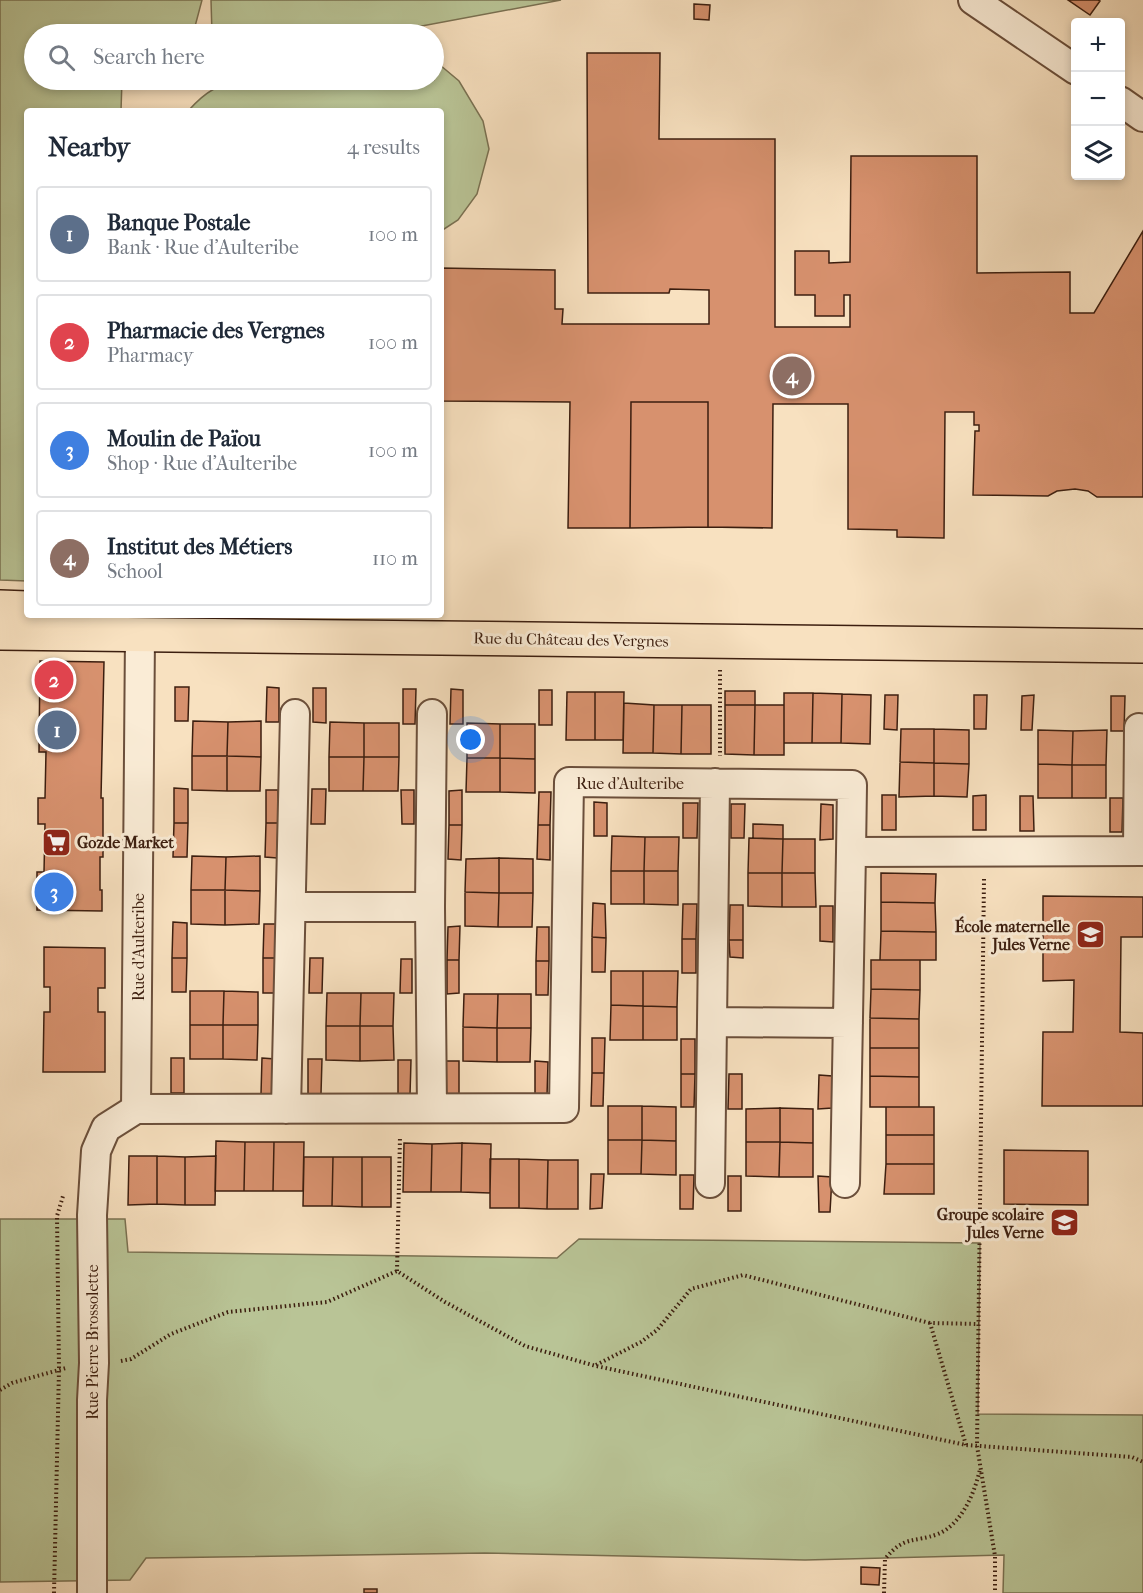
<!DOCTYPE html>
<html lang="en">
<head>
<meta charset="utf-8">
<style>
	body { margin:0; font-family:"IM FELL French Canon",serif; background:#f2f2f3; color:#1f2937 }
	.controls { position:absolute; right:18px; top:18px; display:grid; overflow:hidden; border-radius:6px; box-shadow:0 3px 9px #0003 }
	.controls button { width:54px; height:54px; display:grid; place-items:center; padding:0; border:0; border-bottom:2px solid #e0e1e3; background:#fff; color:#1f2937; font:30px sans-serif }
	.you { position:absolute; left:471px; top:740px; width:21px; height:21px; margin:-15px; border:4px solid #fff; border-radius:50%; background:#1a73e8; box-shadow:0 0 0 9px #1a73e833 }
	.badge { display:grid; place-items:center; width:39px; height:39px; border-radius:50%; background:#8f2418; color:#fff; font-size:20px; font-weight:700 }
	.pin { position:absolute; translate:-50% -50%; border:3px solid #fff; box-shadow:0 2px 6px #0006 }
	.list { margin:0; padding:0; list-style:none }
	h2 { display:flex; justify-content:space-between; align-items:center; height:78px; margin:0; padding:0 24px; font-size:26px }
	h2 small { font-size:20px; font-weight:400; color:#747a83 }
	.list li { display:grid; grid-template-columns:39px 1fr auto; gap:18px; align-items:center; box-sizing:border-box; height:96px; margin:0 12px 12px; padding:0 12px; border:2px solid #e0e1e3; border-radius:6px }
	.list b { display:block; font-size:22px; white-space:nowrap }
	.list p { margin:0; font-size:20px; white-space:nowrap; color:#747a83 }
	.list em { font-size:20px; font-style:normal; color:#747a83 }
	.icon { flex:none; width:33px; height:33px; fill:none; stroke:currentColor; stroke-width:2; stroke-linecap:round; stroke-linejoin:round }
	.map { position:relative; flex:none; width:1143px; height:1593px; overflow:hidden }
	.search { position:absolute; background:#fff; box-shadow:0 3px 9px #0003; left:24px; top:24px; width:420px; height:66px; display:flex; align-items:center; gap:15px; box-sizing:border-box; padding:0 21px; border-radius:33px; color:#747a83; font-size:22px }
	.panel { position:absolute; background:#fff; box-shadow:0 3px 9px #0003; left:24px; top:108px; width:420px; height:510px; border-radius:6px }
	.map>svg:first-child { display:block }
</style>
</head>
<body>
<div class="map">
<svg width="1143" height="1593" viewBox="0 0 1143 1593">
	<rect width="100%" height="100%" fill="#f8e1c0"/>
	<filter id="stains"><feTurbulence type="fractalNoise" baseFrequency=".00333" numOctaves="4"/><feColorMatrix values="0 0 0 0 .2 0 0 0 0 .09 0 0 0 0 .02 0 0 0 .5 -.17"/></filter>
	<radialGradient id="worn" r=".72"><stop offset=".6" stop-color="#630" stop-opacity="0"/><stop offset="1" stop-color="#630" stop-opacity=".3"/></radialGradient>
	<path fill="#b9c496" stroke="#7a7152" stroke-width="1.5" d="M0,0H202L193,34H34V80H122L121,111H27V581L0,580Z
		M211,0H561L379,34H212Z
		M434,60L459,81L483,121L489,149L477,194L458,220L441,231V111H188C207,90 217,85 245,80H434Z
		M0,1219H125L128,1252L557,1258L579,1239L980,1243L978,1414L1143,1415V1593H1003L1004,1555L805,1560L485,1553L146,1558L130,1580L0,1582Z"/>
	<path fill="#d7916e" stroke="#3c1e0f" stroke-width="1.5" d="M1068,0H1098L1100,1L1090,15Z
		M694,4L710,5L709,20L694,19Z
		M587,53H660L659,139H775V327H850V295H844V316H815V295H795V251H829V263L850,262L851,156H977V273L1070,272V313H1094L1143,231V497H1097L1088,491L1075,489L1057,491L1048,496L973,495L975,431H979V425H974V412H945L944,538L897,537V530L848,529V404H773L772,528L708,527V402H631L630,528H568L570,402L441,401V268L555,270V309H563L562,324H709V290L670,289L669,293H588Z
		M631,402H708V527L630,528Z
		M40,661L104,662L101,798H103V857H100V890H102V911L37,910V872H44L45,824H38V798H45L46,752H39Z
		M175,687H189L188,721H175Z
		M267,687L279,688V722H266Z
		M313,688H326V723L313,722Z
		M403,689H416L415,724H403Z
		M451,689L463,690V724H450Z
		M539,690H552V725H539Z
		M725,691H755V705H725Z
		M567,692H595V740H566Z
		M595,692H624L623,740H595Z
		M784,693H813L812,743H784Z
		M813,693L842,694L841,743H812Z
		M842,694L871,695L870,744L841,743Z
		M885,695H898L897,730L884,729Z
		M974,695H987L986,729H974Z
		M1034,695L1032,730H1021L1022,696Z
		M1111,696H1125L1124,731H1111Z
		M624,703L654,705L653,753H623Z
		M654,705H682L681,754L653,753Z
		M682,705H711V754H681Z
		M725,705H755L754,755L725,754Z
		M755,705H784V755H754Z
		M193,721L228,722L227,756H192Z
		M261,721V757L227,756L228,722Z
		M330,722L364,723V757H329Z
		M364,723H399V757H364Z
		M467,723L500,724V758H467Z
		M500,724H535V759L500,758Z
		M901,729H934V763L900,762Z
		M934,729L969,730V764L934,763Z
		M1038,730L1073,731L1072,765L1038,764Z
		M1107,730L1106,765H1072L1073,731Z
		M192,756H227V791L192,790Z
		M227,756L261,757L260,791H227Z
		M329,757H364L363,791H329Z
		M364,757H399L398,791H363Z
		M467,758H500V792H466Z
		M500,758L535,759V793L500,792Z
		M900,762L934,763V796L899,797Z
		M934,763L969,764L967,797L934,796Z
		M1038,764L1072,765V798H1038Z
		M1072,765H1106V798H1072Z
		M174,788L188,789V823H174Z
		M312,789H326L325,824H311Z
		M266,790H278V823H266Z
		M401,790H414V824H402Z
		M462,790V825H449V791Z
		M539,792H551L550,825H538Z
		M882,795H896V830H882Z
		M986,795V830H973V796Z
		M1020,796H1033L1034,831H1020Z
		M1110,798H1123L1122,832H1110Z
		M594,802L607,803V836H594Z
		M683,803H698L697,838H683Z
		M731,804H745L744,838H731Z
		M821,804L833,805V839L820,840Z
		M174,823H188L187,857H173Z
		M266,823H278L277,858L265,857Z
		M753,824L783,825V839L753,838Z
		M449,825H462L461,860L448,859Z
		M538,825H550V860L537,859Z
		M612,836L645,837L644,871H611Z
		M645,837H679L678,871H644Z
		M749,838L783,839L782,873H748Z
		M783,839H815V873H782Z
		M192,856L226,857L225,890H191Z
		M260,856V891L225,890L226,857Z
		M499,858L533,859V893H499Z
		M499,858V893L465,892L466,859Z
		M611,871H644V904H611Z
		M644,871H678V905L644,904Z
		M748,873H782V907L748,906Z
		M782,873H815L816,907H782Z
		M881,873L936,874L935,903L881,902Z
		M191,890H225V925L191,924Z
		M225,890L260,891L259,924L225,925Z
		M465,892L499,893L498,927L465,926Z
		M499,893H533L532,927H498Z
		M1043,896L1143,897V937H1121L1120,1032L1143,1033V1106H1042L1043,1032H1073L1074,980L1043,981Z
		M881,902L935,903L936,932L881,931Z
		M593,903L605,904L606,938L592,937Z
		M683,904H697L696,939H682Z
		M730,905H743V940H729Z
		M820,906H833V942L820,941Z
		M173,922L187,923V958H172Z
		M264,924H276V958H263Z
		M460,926L459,960H447L448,927Z
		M537,927H549V961H536Z
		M881,931L936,932V960H880Z
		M592,937L606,938L605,972H592Z
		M682,939H696V973H682Z
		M729,940H743V958L730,957Z
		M44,947L105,948V988H98V1012H105V1072H43L44,1012H50V987H44Z
		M172,958H187L186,992H172Z
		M263,958H276V993H263Z
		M310,958H323L322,993H309Z
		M401,959H412V993H400Z
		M447,960H459V993L447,994Z
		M871,960H920V990L871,989Z
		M536,961H549L548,995H536Z
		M611,971H643V1006L611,1005Z
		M643,971H678L677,1007L643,1006Z
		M871,989L920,990L919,1019L870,1018Z
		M190,991H224L223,1025H190Z
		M224,991L258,992V1025H223Z
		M327,993H361L360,1026H326Z
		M361,993H394L393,1026H360Z
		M464,994H498L497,1028L463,1027Z
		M498,994H531V1028H497Z
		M611,1005L643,1006V1040H610Z
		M643,1006L677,1007V1040H643Z
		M870,1018L919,1019V1048H870Z
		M190,1025H223V1059H190Z
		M223,1025H258L257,1060L223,1059Z
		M326,1026H360V1061L326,1060Z
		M360,1026H393L394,1060L360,1061Z
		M463,1027L497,1028V1062L463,1061Z
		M497,1028H531L530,1062H497Z
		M592,1038H605L604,1073H592Z
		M681,1039H695V1074H681Z
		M870,1048H919V1077L870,1076Z
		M171,1058H184V1093H171Z
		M262,1058L275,1059V1094H261Z
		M308,1059H322L321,1094H308Z
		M398,1060H411L410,1095H398Z
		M446,1061H459V1096L445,1095Z
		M535,1061L548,1062L547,1096H535Z
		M592,1073H604L603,1106H591Z
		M681,1074H695L694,1107H681Z
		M729,1074H742V1109H728Z
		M819,1075L832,1076V1108L818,1109Z
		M870,1076L919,1077V1107H870Z
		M608,1106H642V1140H608Z
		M642,1106L676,1107V1141L642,1140Z
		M886,1107H934V1135H886Z
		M780,1108V1142H746V1109Z
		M780,1108L813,1109V1143L780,1142Z
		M886,1135H934V1164H886Z
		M608,1140H642L641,1174H608Z
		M642,1140L676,1141V1175L641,1174Z
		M216,1141L245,1142L244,1191H215Z
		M245,1142H274L273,1191H244Z
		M274,1142H304L303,1191H273Z
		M746,1142H780L779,1177L746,1176Z
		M780,1142L813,1143V1177H779Z
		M404,1143L432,1144L431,1192H403Z
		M462,1143L491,1144L490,1193L461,1192Z
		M462,1143L461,1192H431L432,1144Z
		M1004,1150L1088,1151V1205L1004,1204Z
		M129,1156H157V1204L128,1205Z
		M157,1156L185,1157V1205L157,1204Z
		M216,1156L215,1205H185V1157Z
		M304,1157H333L332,1206H303Z
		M333,1157H362V1207L332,1206Z
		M362,1157H391V1207H362Z
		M490,1159H519V1208H490Z
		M519,1159L548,1160L547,1209L519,1208Z
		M548,1160H578V1209H547Z
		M886,1164H934V1194H884Z
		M591,1174H604L602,1208L590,1209Z
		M680,1175H694L693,1209H680Z
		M728,1176H741V1211H728Z
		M818,1176L832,1177L830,1212H819Z
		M861,1567L880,1568L879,1585L861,1584Z
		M364,1589H377V1593H364Z"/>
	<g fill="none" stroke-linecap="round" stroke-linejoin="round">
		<defs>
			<path id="minor" d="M973,0L1076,70
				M1120,101L1143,117
				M432,714L430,907L432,1108
				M1138,851L1139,728
				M291,907H430
				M712,1022L848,1023
				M136,1109L564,1108L569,782L852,785L851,852L1143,851
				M136,1109L140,635
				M286,1109L295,714
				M710,1183L715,783
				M845,1183L851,852
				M92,1593V1400L94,1363L92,1215L96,1151L106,1128L136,1109"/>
			<path id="major" d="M0,607L27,608
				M0,633L1143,646"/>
		</defs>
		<use href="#minor" stroke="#6b4f3b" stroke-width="32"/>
		<use href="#major" stroke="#3c1e0f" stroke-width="36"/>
		<path stroke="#3c1e0f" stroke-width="4" stroke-dasharray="1.5 3" stroke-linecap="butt" d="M720,670V756
			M984,879L977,1446L995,1556V1593
			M397,1271L400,1137
			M121,1361L131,1359L171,1334L228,1312L327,1302L397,1271L445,1302L525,1346L596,1366L966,1445L1132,1457L1143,1462
			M596,1365L641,1342L657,1330L691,1289L743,1275L930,1323
			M0,1390L12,1383L66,1368
			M966,1445L930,1323L979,1324
			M54,1593L59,1369L57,1216L63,1196
			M884,1593L885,1559C904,1535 914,1543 938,1534C962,1524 975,1492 980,1469"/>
		<use href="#minor" stroke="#faecd6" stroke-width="28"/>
		<use href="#major" stroke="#f8e1c0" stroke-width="33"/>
	</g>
	<defs>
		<symbol id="supermarket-square" viewBox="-11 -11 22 22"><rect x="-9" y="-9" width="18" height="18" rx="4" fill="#8f2418" stroke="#faecd6"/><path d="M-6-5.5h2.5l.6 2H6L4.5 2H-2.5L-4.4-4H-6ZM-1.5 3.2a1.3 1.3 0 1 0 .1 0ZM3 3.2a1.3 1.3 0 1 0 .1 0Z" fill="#fff"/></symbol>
		<symbol id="school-square" viewBox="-11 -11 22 22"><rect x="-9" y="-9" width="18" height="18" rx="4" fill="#8f2418" stroke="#faecd6"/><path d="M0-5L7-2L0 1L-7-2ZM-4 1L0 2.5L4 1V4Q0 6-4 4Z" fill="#fff"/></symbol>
	</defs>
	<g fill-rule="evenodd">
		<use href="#supermarket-square" x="40" y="826" width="33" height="33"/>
		<use href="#school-square" x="1074" y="918" width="33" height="33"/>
		<use href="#school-square" x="1048" y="1206" width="33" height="33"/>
	</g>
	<g text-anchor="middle" stroke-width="6" stroke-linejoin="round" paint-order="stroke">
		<g font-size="16" fill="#3c1e0f" stroke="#faecd6">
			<text transform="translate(571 639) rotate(1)" y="6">Rue du Château des Vergnes</text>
			<text x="630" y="789">Rue d'Aulteribe</text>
			<text transform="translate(138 947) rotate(-90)" y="6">Rue d'Aulteribe</text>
			<text transform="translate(92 1342) rotate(-90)" y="6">Rue Pierre Brossolette</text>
		</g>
		<g font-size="16" font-weight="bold" fill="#3c1e0f" stroke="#faecd6" text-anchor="end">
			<text x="77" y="848" text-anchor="start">Gozde Market</text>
			<text x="1070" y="932">École maternelle<tspan x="1070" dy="18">Jules Verne</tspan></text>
			<text x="1044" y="1220">Groupe scolaire<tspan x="1044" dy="18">Jules Verne</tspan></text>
		</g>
	</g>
	<rect width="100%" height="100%" filter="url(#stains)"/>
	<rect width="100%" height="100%" fill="url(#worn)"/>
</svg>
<div class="controls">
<button>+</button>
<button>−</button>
<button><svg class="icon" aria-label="layers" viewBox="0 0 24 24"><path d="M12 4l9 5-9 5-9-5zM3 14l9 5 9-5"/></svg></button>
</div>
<div class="you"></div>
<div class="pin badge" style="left:57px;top:730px;background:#5c6f8a">1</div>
<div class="pin badge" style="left:54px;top:680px;background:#e0444e">2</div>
<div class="pin badge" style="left:54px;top:892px;background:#3f7fe0">3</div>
<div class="pin badge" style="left:792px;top:376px;background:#8d6e63">4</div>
<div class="search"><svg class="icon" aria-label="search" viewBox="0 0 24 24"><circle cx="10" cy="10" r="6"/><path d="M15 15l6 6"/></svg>Search here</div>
<section class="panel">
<h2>Nearby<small>4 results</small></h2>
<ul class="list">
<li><span class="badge" style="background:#5c6f8a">1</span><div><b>Banque Postale</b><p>Bank · Rue d'Aulteribe</p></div><em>100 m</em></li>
<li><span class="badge" style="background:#e0444e">2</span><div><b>Pharmacie des Vergnes</b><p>Pharmacy</p></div><em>100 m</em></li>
<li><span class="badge" style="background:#3f7fe0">3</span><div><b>Moulin de Païou</b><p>Shop · Rue d'Aulteribe</p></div><em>100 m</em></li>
<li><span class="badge" style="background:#8d6e63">4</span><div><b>Institut des Métiers</b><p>School</p></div><em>110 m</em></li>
</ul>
</section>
</div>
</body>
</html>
